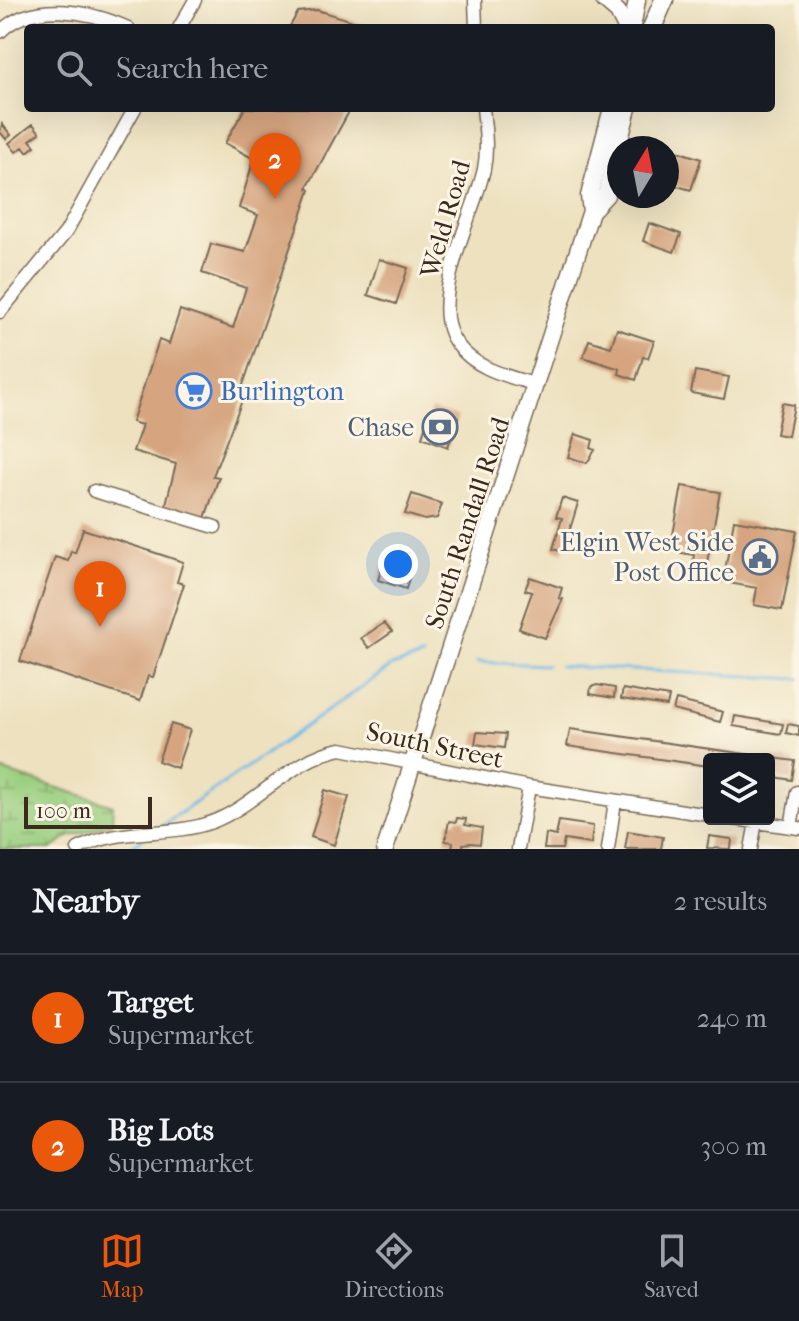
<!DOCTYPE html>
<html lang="en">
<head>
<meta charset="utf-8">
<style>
	body { margin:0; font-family:"IM FELL French Canon",serif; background:#242831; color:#f1f3f6 }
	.controls { position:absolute; right:24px; bottom:24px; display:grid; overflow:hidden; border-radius:8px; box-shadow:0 8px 32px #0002 }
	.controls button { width:72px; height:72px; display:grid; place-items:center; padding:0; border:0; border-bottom:2px solid #363941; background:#171b24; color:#f1f3f6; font:40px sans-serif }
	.compass { position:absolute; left:607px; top:136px; width:72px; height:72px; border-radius:50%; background:#171b24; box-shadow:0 8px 32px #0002; rotate:10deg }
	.scale { position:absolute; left:24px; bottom:20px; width:128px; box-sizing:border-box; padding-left:8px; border:4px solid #3b2a1e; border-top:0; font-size:22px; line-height:28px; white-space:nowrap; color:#3b2a1e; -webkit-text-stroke:6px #fcf5e5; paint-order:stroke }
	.you { position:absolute; left:398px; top:564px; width:28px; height:28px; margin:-20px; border:6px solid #fff; border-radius:50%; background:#1a73e8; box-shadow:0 0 0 12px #1a73e833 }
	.badge { display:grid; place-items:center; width:52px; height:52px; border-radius:50%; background:#ea580c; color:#fff; font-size:26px; font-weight:700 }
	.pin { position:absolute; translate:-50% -66px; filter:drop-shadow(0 2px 4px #0008) }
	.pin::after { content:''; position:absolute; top:42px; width:28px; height:24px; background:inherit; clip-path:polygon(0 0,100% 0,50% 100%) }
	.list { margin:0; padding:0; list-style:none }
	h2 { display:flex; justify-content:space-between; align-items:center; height:104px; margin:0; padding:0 32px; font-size:34px }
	h2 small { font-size:26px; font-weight:400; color:#9ea1a6 }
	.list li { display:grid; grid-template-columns:52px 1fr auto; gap:24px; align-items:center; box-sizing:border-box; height:128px; padding:0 32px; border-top:2px solid #363941 }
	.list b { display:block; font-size:30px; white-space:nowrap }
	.list p { margin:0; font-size:26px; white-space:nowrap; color:#9ea1a6 }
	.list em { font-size:26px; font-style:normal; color:#9ea1a6 }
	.icon { flex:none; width:44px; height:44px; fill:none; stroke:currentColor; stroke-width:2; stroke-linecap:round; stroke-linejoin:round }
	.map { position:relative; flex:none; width:799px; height:849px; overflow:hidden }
	.search { position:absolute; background:#171b24; box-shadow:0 8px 32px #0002; left:24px; right:24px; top:24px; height:88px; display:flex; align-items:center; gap:20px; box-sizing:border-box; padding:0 28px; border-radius:8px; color:#9ea1a6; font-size:30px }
	.sheet { height:360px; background:#171b24 }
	nav { display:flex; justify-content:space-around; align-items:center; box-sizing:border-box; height:112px; border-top:2px solid #363941; background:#171b24; font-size:22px; color:#9ea1a6 }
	nav a { display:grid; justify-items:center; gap:4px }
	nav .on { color:#ea580c }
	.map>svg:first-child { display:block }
</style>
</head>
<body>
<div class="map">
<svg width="799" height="849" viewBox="0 0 799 849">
	<defs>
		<pattern id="wetland-marsh" width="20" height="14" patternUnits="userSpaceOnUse" patternTransform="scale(2)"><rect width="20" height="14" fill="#9acf80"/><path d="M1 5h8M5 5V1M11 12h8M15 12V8" fill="none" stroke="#7fa868"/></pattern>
	</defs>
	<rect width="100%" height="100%" fill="#fcf5e5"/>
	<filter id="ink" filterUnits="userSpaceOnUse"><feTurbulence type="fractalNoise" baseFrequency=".0125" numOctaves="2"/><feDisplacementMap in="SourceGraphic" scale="16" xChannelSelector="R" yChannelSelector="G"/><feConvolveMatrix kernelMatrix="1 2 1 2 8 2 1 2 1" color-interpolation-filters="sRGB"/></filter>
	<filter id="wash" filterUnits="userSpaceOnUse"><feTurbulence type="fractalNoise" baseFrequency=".006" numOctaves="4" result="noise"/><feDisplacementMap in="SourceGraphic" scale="32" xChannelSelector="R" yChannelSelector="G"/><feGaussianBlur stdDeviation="1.8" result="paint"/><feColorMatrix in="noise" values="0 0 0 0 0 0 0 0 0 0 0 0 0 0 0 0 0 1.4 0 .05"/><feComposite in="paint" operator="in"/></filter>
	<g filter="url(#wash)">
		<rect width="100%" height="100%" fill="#ede1bf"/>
		<path fill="url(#wetland-marsh)" stroke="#6a7c4f" stroke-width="2" d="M0,770L113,805L112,823L69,837L51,849H0Z"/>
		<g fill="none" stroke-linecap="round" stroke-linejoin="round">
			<path stroke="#6eb9e7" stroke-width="3" d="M477,662L546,665
				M560,666L799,679
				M162,826L392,666L422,657
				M128,849L142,839"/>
		</g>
		<g id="blocks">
			<path fill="#d6a580" d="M317,10L372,27V28H289L298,12Z
				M245,108H351L307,188L310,190L242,388L246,390L213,476L219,477L204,521L165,508L176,464L133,451L142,425L132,422L159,340L169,344L180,310L233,328L246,288L202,273L211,244L245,252L258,215L239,208L254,159L225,143Z
				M2,124L11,135L6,139L0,132Z
				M33,124L40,133L30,140L35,146L27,152L23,147L16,152L9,143Z
				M677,151L701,159L691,190L667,183L668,165Z
				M649,223L681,234L674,252L643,241Z
				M379,259L408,268L396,304L368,295Z
				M617,329L654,341L648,358L643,357L636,380L619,374L620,369L583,357L589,340L611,347Z
				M695,371L729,377L724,399L691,393Z
				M782,403L794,405L788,436L776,434Z
				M431,409L458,417L448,447L422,437Z
				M575,434L593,440L591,448L595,450L587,463L568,457Z
				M682,486L720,492L705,573L692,571L694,555L670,551Z
				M412,494L442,504L437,518L425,520L405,514Z
				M562,498L578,503L563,552L553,549L562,518L556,517Z
				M734,520L797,531L782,610L754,605L757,588L723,582Z
				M83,529L183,562L177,582L184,584L153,677L148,676L140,701L20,661L55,557L68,561L71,551L75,553Z
				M383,563L411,571L406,589L378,580Z
				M530,577L562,588L559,598L563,599L545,638L519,629L532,592L525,590Z
				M384,623L392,632L369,648L361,638Z
				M597,685L615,688L614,698L590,694L591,687Z
				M623,689L669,697L667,706L621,699Z
				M676,700L723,712L720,722L673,710Z
				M735,716L783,724L781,734L733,726Z
				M171,724L190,730L177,768L158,761Z
				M788,724L799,726V736L786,733Z
				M570,729L795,761L792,780L769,776V759H709V766L567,746Z
				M477,732L506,734L504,748L475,744Z
				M325,790L349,797L334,845L311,837Z
				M457,818L466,819L465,825L482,828L480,844L470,843L463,844V849H452L453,842L445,841L449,821L456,822Z
				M559,821L593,826L591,844L564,840L562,849H544L546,834L556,836Z
				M628,831L663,837L661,849H625Z
				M709,836L732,839L731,849L707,848Z"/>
		</g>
	</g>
	<g filter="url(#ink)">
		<use href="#blocks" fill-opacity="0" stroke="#796a56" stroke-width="2"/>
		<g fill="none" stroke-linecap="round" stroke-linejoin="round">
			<defs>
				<path id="minor" d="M475,0L476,28
					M179,28L195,0
					M0,32C31,0 88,10 128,28
					M483,108C485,128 488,149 484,169C474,216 425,303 457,344C476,370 508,376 537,385
					M0,312L66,232L135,108
					M94,491L215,527
					M734,819L799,828
					M791,827L797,792
					M78,849C119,826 168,838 212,822C257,805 293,757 341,749L529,787L709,815
					M518,849L529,787
					M608,849L615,801
					M751,849L756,822"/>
				<path id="major" d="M604,0L618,12L626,28
					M632,28L637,0
					M591,211L606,195L628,108
					M385,849L591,211L589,196L612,108"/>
				<path id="highway" d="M652,28L664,0"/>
			</defs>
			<use href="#minor" stroke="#796a56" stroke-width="15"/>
			<use href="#major" stroke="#796a56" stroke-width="19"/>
			<use href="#highway" stroke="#796a56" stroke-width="21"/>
			<use href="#minor" stroke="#fff" stroke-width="12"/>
			<use href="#major" stroke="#fff" stroke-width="16"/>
			<use href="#highway" stroke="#fff" stroke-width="18"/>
		</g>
	</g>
	<defs>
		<symbol id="supermarket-ring" viewBox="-11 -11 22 22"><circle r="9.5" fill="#fcf5e5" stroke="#3f7fe0" stroke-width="1.5"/><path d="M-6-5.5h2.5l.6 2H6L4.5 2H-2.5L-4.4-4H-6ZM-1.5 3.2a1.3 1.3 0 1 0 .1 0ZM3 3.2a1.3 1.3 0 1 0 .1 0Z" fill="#3f7fe0"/></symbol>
		<symbol id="bank-ring" viewBox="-11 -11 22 22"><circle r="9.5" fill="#fcf5e5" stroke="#5c6f8a" stroke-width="1.5"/><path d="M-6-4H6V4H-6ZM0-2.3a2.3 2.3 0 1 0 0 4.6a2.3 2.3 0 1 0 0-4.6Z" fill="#5c6f8a"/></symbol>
		<symbol id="civic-ring" viewBox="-11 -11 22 22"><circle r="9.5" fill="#fcf5e5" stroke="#5c6f8a" stroke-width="1.5"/><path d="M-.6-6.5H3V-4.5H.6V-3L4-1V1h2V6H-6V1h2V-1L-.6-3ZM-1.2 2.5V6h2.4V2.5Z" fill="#5c6f8a"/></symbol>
	</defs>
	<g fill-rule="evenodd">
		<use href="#supermarket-ring" x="174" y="371" width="40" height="40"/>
		<use href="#bank-ring" x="420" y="407" width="40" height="40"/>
		<use href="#civic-ring" x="740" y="537" width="40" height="40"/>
	</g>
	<g text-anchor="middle" stroke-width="6" stroke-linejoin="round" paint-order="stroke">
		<g font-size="26" fill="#3b2a1e" stroke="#fcf5e5">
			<text transform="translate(445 219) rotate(-74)" y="9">Weld Road</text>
			<text transform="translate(467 523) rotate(-72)" y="9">South Randall Road</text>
			<text transform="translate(435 745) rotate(12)" y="9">South Street</text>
		</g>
		<g font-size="26" fill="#366cbe" stroke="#fcf5e5" text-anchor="start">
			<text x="220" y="400">Burlington</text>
		</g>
		<g font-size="26" fill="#4e5e75" stroke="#fcf5e5" text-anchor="end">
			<text x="414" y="436">Chase</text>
			<text x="734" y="551">Elgin West Side<tspan x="734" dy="30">Post Office</tspan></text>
		</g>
	</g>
</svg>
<div class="controls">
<button><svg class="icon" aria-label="layers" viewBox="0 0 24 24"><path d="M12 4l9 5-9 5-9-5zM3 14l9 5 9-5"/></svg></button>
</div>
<svg class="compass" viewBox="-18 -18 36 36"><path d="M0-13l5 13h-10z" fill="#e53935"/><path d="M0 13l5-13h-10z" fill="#9ea1a6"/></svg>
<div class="scale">100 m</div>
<div class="you"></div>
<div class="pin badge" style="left:100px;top:627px">1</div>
<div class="pin badge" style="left:275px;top:199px">2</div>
<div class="search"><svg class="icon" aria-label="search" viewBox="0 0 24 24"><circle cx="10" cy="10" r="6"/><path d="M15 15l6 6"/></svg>Search here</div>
</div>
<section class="sheet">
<h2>Nearby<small>2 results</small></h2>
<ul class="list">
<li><span class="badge">1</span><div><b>Target</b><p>Supermarket</p></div><em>240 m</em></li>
<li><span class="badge">2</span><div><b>Big Lots</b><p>Supermarket</p></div><em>300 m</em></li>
</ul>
</section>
<nav>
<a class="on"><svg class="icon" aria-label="map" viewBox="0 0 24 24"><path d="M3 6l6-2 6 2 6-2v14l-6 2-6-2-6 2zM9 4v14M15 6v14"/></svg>Map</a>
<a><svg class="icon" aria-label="directions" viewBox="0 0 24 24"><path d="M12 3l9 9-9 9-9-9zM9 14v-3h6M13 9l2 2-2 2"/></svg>Directions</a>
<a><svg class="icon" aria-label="saved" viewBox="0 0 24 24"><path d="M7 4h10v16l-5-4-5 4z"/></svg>Saved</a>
</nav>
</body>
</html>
